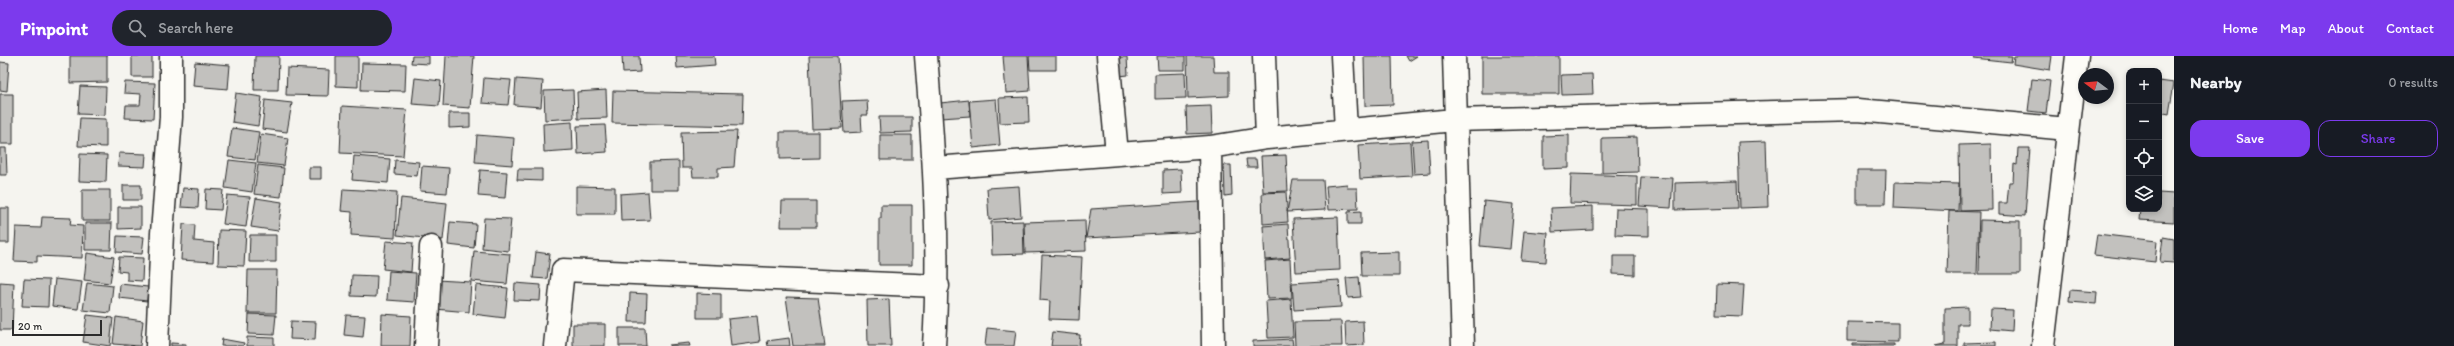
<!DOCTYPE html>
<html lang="en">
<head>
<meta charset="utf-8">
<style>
	body { margin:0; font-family:Itim,sans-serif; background:#20242c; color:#f1f3f6 }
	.controls { position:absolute; right:12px; top:12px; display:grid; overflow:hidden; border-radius:8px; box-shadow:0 2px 6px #0003 }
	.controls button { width:36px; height:36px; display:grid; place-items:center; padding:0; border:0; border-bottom:1px solid #363941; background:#171b24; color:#f1f3f6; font:20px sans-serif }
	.compass { position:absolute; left:2078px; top:12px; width:36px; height:36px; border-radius:50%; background:#171b24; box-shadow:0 2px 6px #0003; rotate:286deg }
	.scale { position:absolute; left:12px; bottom:10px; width:90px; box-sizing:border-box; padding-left:4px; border:2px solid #2b2b2b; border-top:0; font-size:11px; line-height:14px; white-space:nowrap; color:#2b2b2b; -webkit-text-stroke:3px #fdfcf7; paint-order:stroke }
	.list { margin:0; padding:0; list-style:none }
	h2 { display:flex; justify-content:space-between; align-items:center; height:52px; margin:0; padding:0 16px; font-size:17px }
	h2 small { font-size:13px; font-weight:400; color:#9ea1a6 }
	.actions { display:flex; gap:8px; padding:12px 16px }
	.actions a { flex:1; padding:9px 0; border:1px solid #7c3aed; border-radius:12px; text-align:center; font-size:14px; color:#7c3aed }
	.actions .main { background:#7c3aed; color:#fff }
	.icon { flex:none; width:22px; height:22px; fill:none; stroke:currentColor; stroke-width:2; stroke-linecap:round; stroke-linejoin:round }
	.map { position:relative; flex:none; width:2174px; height:290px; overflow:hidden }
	header { display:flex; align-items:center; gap:24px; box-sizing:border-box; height:56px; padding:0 20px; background:#7c3aed; color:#fff }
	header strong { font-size:19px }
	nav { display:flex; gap:22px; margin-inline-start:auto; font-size:14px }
	.search { width:280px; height:36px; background:#20242c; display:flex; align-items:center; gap:10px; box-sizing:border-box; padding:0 14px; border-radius:22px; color:#9ea1a6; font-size:15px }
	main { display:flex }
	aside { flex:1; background:#171b24 }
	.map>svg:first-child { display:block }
</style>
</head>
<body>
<header>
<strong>Pinpoint</strong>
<div class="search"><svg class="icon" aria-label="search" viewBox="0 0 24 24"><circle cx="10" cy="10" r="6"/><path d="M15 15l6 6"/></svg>Search here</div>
<nav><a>Home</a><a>Map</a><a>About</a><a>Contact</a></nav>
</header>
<main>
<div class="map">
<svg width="2174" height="290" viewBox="0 0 2174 290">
	<rect width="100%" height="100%" fill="#f5f4ef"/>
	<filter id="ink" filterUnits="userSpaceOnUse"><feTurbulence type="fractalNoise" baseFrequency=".025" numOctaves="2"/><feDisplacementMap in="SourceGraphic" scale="8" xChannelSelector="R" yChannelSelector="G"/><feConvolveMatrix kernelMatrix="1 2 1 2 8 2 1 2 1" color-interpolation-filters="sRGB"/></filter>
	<g filter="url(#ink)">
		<path fill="#c2c1be" stroke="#2b2b2b" d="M70,0H107V26L70,27Z
			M132,0H152V21H132Z
			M255,0H279L278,34H254Z
			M336,0H358V31L336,30Z
			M412,0H429V8L411,7Z
			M446,0H474L470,52L443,50Z
			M622,0H639L640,16L623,17Z
			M676,0H714L715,9L677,12Z
			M809,0H838L842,72L812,73Z
			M1003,0H1028L1030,35L1006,37Z
			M1029,0H1056V14H1030Z
			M1157,0H1185V14H1158Z
			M1187,0H1213L1214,16H1229V40L1188,42Z
			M1364,0H1392L1393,49L1365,50Z
			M1406,0H1417L1409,5Z
			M1482,0H1559V38H1482Z
			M1974,0H2012L2011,6L1974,2Z
			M2014,0H2052L2050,14L2013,8Z
			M1119,1H1127L1128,19L1120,20Z
			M0,6L9,7L7,35L0,34Z
			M195,6L230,9L228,33L193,30Z
			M362,7L406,8L405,35L361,34Z
			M287,12L329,14L328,40L286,39Z
			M1185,17L1186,42L1155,43V18Z
			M1592,18L1593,38L1562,39L1561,19Z
			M415,22L441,25L439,50L412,48Z
			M484,22L511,24L508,49L482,47Z
			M516,23L543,25L541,51L514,49Z
			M2032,23L2050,25L2046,57L2028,55Z
			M2159,25L2174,27L2169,58L2159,56Z
			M125,26L155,27L153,63L125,62L126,49H140L141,38L124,37Z
			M80,30L106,31L105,59L78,58Z
			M573,34L574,62L545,64L544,35Z
			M606,34L607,62L578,63L577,36Z
			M613,35L743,38L742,70L612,67Z
			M236,37L262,41L258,70L232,66Z
			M0,38H13V88H0Z
			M1028,41L1029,66L1000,67L999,42Z
			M996,43L1000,89L973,92L969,45Z
			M265,44L292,47L287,76L262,73Z
			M867,44L868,59H861L862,76L844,77L842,45Z
			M969,44L970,60L941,62L940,47Z
			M342,50L407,54L403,100L340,97Z
			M1211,50L1212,77L1187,78L1186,51Z
			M449,57H470V71L449,72Z
			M879,61H912V76L880,77Z
			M80,62L106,63V91L78,90Z
			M572,66L573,94L544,96L543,68Z
			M605,69L607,96L578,98L577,70Z
			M232,72L259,76L255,104L228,101Z
			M737,75L734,111L718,112V121H693L692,112H682L681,76Z
			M780,76H819V102L780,103Z
			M261,78L288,82L284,110L257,107Z
			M477,79L514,82L512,109L475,106Z
			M880,79H912V104H880Z
			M1569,79V112L1543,113V80Z
			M1637,81L1638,116L1602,117V82Z
			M1428,84L1430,117L1414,118L1412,85Z
			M1766,85L1768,151L1740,152L1738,86Z
			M1410,86L1412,120L1360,123L1358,89Z
			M1991,88L1992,154L1960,155L1959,89Z
			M0,92H6L7,119H0Z
			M2018,92H2030L2025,160L1999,158V147H2007L2009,126H2013L2014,108L2017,109Z
			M119,97L146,98L145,111L118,110Z
			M80,98L107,99L106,126L79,125Z
			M1286,99L1288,135L1263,136L1261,100Z
			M354,100L390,103L388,127L352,124Z
			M1246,103H1256L1257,111H1247Z
			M229,104L256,107L252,136L225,132Z
			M395,104L419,106L417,120L394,118Z
			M679,105V134H650V106Z
			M258,109L284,112L281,141L254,138Z
			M1224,109H1231L1232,139L1225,140Z
			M422,110L449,112L447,137L420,135Z
			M309,111H321V123H309Z
			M518,113H542V125L517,124Z
			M1181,113L1182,137L1163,138V114Z
			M480,114L507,116L505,142L478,140Z
			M1857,114H1886L1885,148H1857Z
			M1571,118L1637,120V149L1570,147Z
			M1641,121L1673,122L1671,152L1639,150Z
			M1293,124H1323L1325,154L1287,156Z
			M1737,125L1738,152L1675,154V127Z
			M1895,126L1959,128L1958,155L1894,152Z
			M1347,128V132H1357L1358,153L1328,154L1326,130Z
			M123,129H141V144H123Z
			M576,130L615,131V158H576Z
			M1019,130L1021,161L989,164L987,132Z
			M183,132L199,133L198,152L181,151Z
			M206,133L223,134L221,154L205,153Z
			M343,133L397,136L395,182L351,179L352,156L341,155Z
			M82,134H110V165H82Z
			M648,136L650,164L621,165L620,138Z
			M1286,136L1288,166L1263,168L1262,137Z
			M2159,137L2174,138V166L2139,164L2140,153H2159Z
			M227,139L250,141L246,171L223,168Z
			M256,142L282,146L278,175L251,171Z
			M401,142L447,147L443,184L397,179Z
			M782,145H816V171H781Z
			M1484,145L1514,148L1510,193L1480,190Z
			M1199,146L1200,176L1086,182L1091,153Z
			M881,149H912V209H879V162H881Z
			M1593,150V174L1552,176L1551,152Z
			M118,151H141V172L118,173Z
			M0,152H9V187H0Z
			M1616,152L1649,153V180L1615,179Z
			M1361,155V168H1348V156Z
			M1949,155L1979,156L1977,218H1947Z
			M42,161L71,162L70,169L83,170L82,202L37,200V206L14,205L16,171L41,172Z
			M1338,161L1340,214L1296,216L1293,163Z
			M484,162L511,163L508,195L482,192Z
			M1085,164L1086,195L1025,197L1024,166Z
			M1980,164L2020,165V218H1979Z
			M1023,165L1024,198L992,199L991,166Z
			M450,166L476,168L474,192L448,189Z
			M85,167H112L111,194H85Z
			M183,168L195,169L194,185L214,187L213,206L181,204Z
			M1288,168L1290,202L1265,204L1263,170Z
			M219,174L246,175L244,210L218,209Z
			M1524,175L1548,177L1546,206L1521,204Z
			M2097,178L2157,185L2155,206L2094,199Z
			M250,179H276V206H249Z
			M117,180L144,181L142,198L116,196Z
			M2163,181L2174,183V207L2160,206Z
			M386,185L413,187L411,216L383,213Z
			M474,195L510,198L507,228L471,225Z
			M536,196L550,198L547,223L533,222Z
			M1399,196V220H1362L1361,197Z
			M87,197L114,201L110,227L84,224Z
			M1042,199L1082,201L1079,264L1049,263L1050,245L1040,244Z
			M1613,200H1635V219L1613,218Z
			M119,201L143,202L142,225L127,224V216L118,215Z
			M1290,203L1292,242L1267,243L1265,205Z
			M248,214H277L276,257H247Z
			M389,215L416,217L414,246L387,244Z
			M352,219L377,220L376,241L351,240Z
			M1359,221L1361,241L1348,242L1346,222Z
			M24,223L49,224L48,251L22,250Z
			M55,223L82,226L78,253L52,250Z
			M437,224L471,226L469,256L435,253Z
			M1339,224L1341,251L1294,254L1292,227Z
			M0,226L14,227L12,274H0Z
			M87,227L113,230L110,257L83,254Z
			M515,227L541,229L540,245L514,244Z
			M120,228L148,231L147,245L119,242Z
			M1717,228L1744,229L1742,260L1716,259Z
			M476,229L508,232L505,262L473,258Z
			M2070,234L2097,236L2096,248L2069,246Z
			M630,237L647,238L646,266H629Z
			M697,237L721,238V262H697Z
			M786,241L818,242L825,290H793Z
			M889,243L891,290H868L867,244Z
			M1291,243L1293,281L1268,282L1266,245Z
			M1968,251V268H1958V290H1936L1945,288V252Z
			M1991,253L2013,254L2012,275L1990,273Z
			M249,258L276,259L274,279L248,278Z
			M382,258L411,260L410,290H381Z
			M87,259L113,262L110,290L83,286Z
			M346,259L365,260L363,281L344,279Z
			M757,260L760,286L731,290L728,263Z
			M116,261L143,265L140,290L113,288Z
			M291,265L316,266L315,284L290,283Z
			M1341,265L1342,290H1295L1294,266Z
			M1363,265L1364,289L1346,290L1345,266Z
			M1847,266L1898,267V286L1847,285Z
			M573,268H605V290H573Z
			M619,272H645L646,290H619Z
			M987,272L1016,275L1014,290H985Z
			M1053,276L1080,279L1079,290H1051Z
			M247,281L274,282V290H247Z
			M789,282L790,290H768L767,285Z
			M222,283L244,287L243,290H221Z
			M1292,283L1293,290H1253V285Z
			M1996,286V290H1964V287Z
			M171,287L186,288V290H171Z
			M689,287L690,290H669V289Z
			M1852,288H1894V290H1852Z"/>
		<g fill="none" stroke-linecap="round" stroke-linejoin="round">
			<defs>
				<path id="street" d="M926,0C934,97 940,193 934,290
					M1108,0L1117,98
					M1342,0L1346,74
					M1454,0L1463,290
					M1267,82L1454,64L1858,54L2068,73
					M1210,91L1213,290
					M935,112L1210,91L1267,82L1264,0
					M157,290L162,177L171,61V0
					M426,290L431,191
					M555,290L563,214L938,230
					M2043,290L2077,0"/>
			</defs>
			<use href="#street" stroke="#2b2b2b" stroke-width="25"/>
			<use href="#street" stroke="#fdfcf7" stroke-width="22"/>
		</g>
	</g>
</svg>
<div class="controls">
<button>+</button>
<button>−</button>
<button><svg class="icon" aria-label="locate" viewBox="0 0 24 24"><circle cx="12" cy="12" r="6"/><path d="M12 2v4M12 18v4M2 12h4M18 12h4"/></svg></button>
<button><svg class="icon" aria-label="layers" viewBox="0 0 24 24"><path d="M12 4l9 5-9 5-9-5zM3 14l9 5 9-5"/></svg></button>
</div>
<svg class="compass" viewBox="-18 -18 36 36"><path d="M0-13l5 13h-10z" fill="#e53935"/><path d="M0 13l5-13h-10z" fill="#9ea1a6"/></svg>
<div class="scale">20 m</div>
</div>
<aside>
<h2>Nearby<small>0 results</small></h2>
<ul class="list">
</ul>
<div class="actions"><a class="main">Save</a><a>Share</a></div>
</aside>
</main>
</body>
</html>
